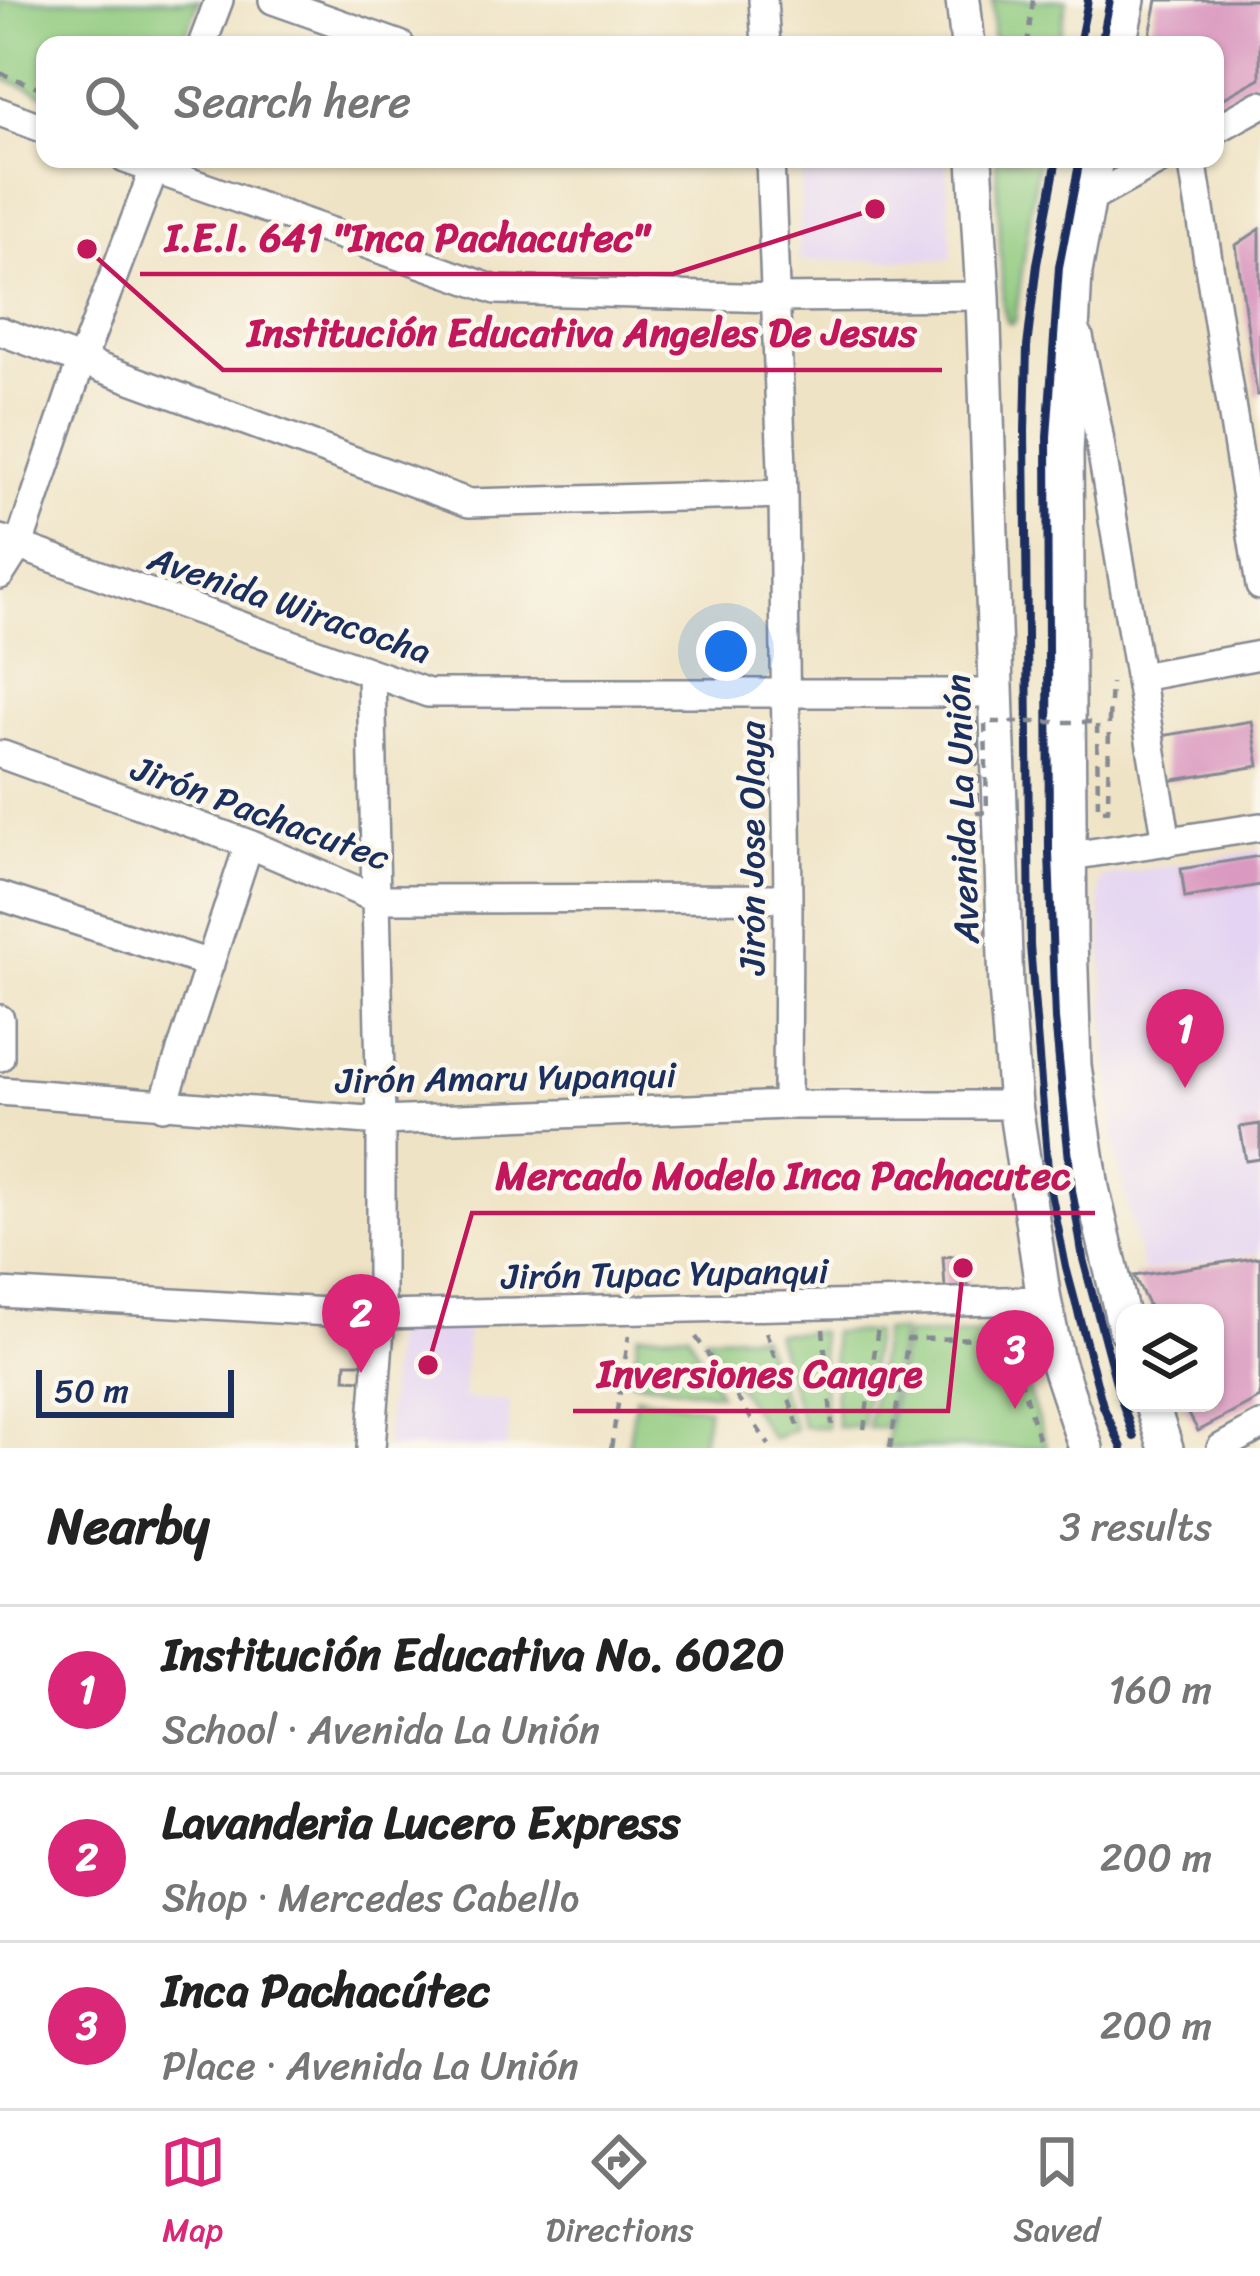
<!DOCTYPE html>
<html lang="en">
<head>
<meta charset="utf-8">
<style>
	body { margin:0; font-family:Sriracha,sans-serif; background:#f2f2f2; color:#222 }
	.controls { position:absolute; right:36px; bottom:36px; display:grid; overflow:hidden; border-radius:24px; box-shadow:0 3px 9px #0004 }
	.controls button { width:108px; height:108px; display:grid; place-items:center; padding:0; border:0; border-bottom:3px solid #e0e0e0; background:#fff; color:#222; font:60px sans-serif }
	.scale { position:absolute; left:36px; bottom:30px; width:198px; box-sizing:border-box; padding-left:12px; border:6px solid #1b2f5e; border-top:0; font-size:33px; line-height:42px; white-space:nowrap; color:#1b2f5e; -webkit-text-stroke:9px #fbf7ec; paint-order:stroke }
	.you { position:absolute; left:726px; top:651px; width:42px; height:42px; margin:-30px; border:9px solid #fff; border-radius:50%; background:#1a73e8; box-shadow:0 0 0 18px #1a73e833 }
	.badge { display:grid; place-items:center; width:78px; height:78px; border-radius:50%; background:#db2777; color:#fff; font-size:39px; font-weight:700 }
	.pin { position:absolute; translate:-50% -99px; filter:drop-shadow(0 3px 6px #0008) }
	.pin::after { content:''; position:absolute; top:63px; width:42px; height:36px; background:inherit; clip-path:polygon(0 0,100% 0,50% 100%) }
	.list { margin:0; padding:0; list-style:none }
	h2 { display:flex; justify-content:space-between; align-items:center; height:156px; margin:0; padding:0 48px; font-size:51px }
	h2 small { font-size:39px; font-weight:400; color:#767676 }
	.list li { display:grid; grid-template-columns:78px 1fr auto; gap:36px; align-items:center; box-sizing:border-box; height:168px; padding:0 48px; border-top:3px solid #e0e0e0 }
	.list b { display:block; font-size:45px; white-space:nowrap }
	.list p { margin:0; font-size:39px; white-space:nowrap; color:#767676 }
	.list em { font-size:39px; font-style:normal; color:#767676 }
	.icon { flex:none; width:66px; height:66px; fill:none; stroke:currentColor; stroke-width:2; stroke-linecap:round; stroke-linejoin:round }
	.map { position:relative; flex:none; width:1260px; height:1448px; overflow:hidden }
	.search { position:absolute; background:#fff; box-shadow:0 3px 9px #0004; left:36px; right:36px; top:36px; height:132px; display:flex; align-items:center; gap:30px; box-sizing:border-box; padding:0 42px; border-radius:24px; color:#767676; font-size:45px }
	.sheet { height:660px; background:#fff }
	nav { display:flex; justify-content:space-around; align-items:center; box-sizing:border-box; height:168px; border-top:3px solid #e0e0e0; background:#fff; font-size:33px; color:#767676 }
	nav a { display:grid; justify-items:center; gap:6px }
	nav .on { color:#db2777 }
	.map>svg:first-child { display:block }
</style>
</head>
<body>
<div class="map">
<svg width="1260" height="1448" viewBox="0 0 1260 1448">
	<rect width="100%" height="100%" fill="#fbf7ec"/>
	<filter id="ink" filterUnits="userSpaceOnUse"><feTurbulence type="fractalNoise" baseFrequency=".00833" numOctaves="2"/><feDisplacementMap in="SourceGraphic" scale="24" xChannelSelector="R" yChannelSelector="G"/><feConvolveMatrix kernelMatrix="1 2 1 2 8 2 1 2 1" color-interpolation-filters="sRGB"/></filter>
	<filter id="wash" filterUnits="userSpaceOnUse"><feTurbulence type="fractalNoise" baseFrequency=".004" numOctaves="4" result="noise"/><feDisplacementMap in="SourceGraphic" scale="48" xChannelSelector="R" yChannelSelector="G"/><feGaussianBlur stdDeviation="2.7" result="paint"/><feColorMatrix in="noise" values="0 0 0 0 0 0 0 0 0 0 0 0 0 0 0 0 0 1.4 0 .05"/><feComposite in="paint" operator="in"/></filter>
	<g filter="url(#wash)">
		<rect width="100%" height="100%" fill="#efe3c5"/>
		<path fill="#e4d3f2" d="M802,159H946L952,259L799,261Z
			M1260,850V1253L1143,1272L1115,1148L1106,1029L1099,884L1104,877Z
			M393,1325L467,1330L463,1399L510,1402L507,1448H385Z"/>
		<path fill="#8ec97d" stroke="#547c6e" stroke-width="3" d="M0,0H199L181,45H45V95L0,77Z
			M993,0H1067L1058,45H993Z
			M996,159H1038L1015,321L1011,324L1007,321L1003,306Z
			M883,1331L901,1332L885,1428H868Z
			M820,1332L827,1427H803L775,1333Z
			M832,1332H874L862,1427H837Z
			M688,1333L719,1394L632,1381L638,1334Z
			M1010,1334L1047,1448H885L905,1335Z
			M760,1335L795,1429L772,1439L704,1336Z
			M636,1396L708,1408L701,1448H628Z"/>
		<g id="blocks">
			<path fill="#da99c0" d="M1157,0H1260V78L1215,103V45H1148Z
				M1260,229V395H1257L1236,245Z
				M1252,721L1259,766L1168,781L1161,736Z
				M1260,856V885L1185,898L1181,869Z
				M1260,1124V1159L1246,1161L1240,1127Z
				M966,1255L968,1287L945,1288L943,1257Z
				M1260,1257V1398L1198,1431L1183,1403H1215V1313H1152L1134,1276Z
				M346,1363H365V1380L345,1379Z"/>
		</g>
	</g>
	<g filter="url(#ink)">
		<use href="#blocks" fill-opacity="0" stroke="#858992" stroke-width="3"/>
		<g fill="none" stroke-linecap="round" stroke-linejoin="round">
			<defs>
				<path id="minor" d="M273,0L400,45
					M763,0L766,45
					M202,45L219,0
					M0,112L45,129
					M1215,130L1260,105
					M125,159L496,290L775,298L983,296
					M770,159L783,494L788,898L787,1105
					M1192,159L1260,586
					M1088,200L1162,159
					M0,331L469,503L783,494
					M1079,337L1098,430L1167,842
					M0,539L428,693H996
					M0,575L19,545L81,362L158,159
					M1140,677L1260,655
					M3,755L249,844L377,899L788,898
					M1071,856L1260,827
					M0,896L210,964
					M0,1019V1057
					M0,1091L381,1121L787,1105H1015
					M163,1106L249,844
					M0,1293L381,1315L1044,1300
					M371,1448L381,1315V1121L371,673
					M1221,1448L1260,1426"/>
				<path id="tertiary" d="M963,0L968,45
					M1119,45L1128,0
					M975,159L983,296L1006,987L1015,1105L1044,1300L1057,1361L1086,1448
					M1096,159L1075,272L1066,452L1070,939L1074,1066L1092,1188L1125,1328
					M1151,1403L1166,1448"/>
			</defs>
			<use href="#minor" stroke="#858992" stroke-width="32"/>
			<use href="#tertiary" stroke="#858992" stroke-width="38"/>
			<path stroke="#858992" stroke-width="4.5" stroke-dasharray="9 9" stroke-linecap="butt" d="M1027,45L1033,0
				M0,73L45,90
				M1109,720L1111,683
				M823,1329L832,1425
				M766,1332L799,1428
				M696,1337L769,1445
				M864,1429L878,1327
				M611,1448L629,1335
				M890,1448L908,1339L1008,1338L1041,1448"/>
			<use href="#minor" stroke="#fff" stroke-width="27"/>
			<use href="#tertiary" stroke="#fff" stroke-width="33"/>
			<path stroke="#1b2f5e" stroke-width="8" d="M1079,45L1088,0
				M1101,45L1110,0
				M1057,159L1037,264L1027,347L1025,430L1030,945L1049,1182L1066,1267L1103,1406L1122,1448
				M1080,159L1059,267L1047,437L1049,853L1055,1019L1072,1190L1083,1259L1119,1394L1134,1437"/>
			<path stroke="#858992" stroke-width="4.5" stroke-dasharray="9 9" stroke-linecap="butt" d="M977,721L978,813L987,812L985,722H1097L1098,810H1108L1109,720"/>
		</g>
	</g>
	<g text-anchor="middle" stroke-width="9" stroke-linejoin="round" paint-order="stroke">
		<g font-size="36" fill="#1b2f5e" stroke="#fbf7ec">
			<text transform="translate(290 604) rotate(19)" y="13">Avenida Wiracocha</text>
			<text transform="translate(961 809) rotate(-92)" y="13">Avenida La Unión</text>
			<text transform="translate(261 812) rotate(20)" y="13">Jirón Pachacutec</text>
			<text transform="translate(751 848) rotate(-90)" y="13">Jirón Jose Olaya</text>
			<text transform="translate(506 1077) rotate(-1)" y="13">Jirón Amaru Yupanqui</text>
			<text transform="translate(665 1273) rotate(-1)" y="13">Jirón Tupac Yupanqui</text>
		</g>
	</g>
	<path fill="none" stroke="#c2185b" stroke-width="4.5" d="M875 209L673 274H140M87 249L223 370H942M428 1365L472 1213H1095M963 1268L948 1411H573"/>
	<g fill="#c2185b" stroke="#fbf7ec" stroke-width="4.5">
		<circle cx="875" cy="209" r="12"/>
		<circle cx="87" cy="249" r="12"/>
		<circle cx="428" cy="1365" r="12"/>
		<circle cx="963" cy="1268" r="12"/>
	</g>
	<g font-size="39" text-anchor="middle" font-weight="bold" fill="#c2185b" stroke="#fbf7ec" stroke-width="9" stroke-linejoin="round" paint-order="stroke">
		<text x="407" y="251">I.E.I. 641 "Inca Pachacutec"</text>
		<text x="582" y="346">Institución Educativa Angeles De Jesus</text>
		<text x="783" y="1189">Mercado Modelo Inca Pachacutec</text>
		<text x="760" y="1387">Inversiones Cangre</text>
	</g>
</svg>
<div class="controls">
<button><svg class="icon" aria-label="layers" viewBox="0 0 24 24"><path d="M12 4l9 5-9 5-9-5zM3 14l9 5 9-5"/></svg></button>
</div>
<div class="scale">50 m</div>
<div class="you"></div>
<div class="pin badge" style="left:1185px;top:1088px">1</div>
<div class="pin badge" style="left:361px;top:1373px">2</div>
<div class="pin badge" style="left:1015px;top:1409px">3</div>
<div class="search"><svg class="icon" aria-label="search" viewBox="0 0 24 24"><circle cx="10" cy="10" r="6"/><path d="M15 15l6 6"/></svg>Search here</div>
</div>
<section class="sheet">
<h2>Nearby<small>3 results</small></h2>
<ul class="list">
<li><span class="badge">1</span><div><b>Institución Educativa No. 6020</b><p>School · Avenida La Unión</p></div><em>160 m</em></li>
<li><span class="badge">2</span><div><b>Lavanderia Lucero Express</b><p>Shop · Mercedes Cabello</p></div><em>200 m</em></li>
<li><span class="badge">3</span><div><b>Inca Pachacútec</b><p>Place · Avenida La Unión</p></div><em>200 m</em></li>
</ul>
</section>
<nav>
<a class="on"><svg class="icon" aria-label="map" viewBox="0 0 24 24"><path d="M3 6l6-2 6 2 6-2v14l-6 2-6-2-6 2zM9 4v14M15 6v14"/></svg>Map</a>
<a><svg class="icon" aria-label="directions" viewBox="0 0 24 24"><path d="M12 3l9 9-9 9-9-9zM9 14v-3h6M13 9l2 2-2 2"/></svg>Directions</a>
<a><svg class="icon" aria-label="saved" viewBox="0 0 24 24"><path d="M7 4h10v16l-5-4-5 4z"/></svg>Saved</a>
</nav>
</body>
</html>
